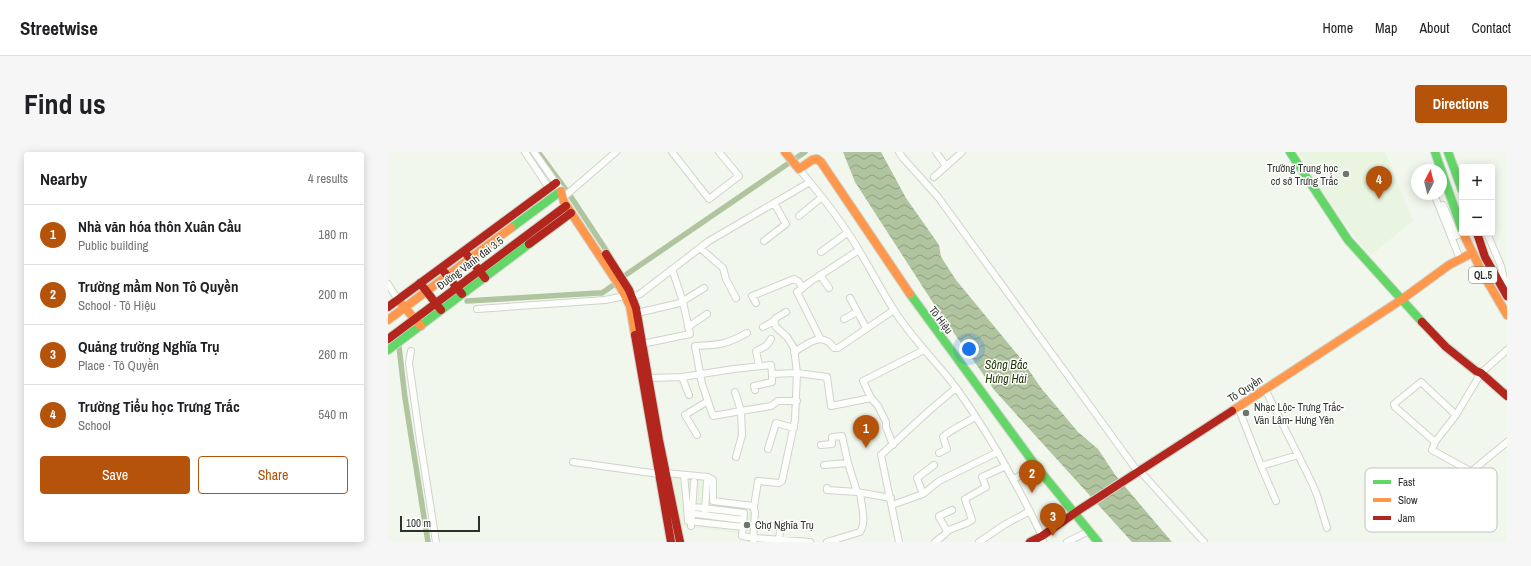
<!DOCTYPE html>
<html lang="en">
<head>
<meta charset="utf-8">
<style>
	body { margin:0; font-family:"Archivo Narrow",sans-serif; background:#f6f6f6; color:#202124 }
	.controls { position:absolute; right:12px; top:12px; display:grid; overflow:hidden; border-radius:4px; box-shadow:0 2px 10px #0003 }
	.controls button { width:36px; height:36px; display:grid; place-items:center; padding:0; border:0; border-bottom:1px solid #e0e0e0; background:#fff; color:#202124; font:20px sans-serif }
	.compass { position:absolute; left:1023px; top:12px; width:36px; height:36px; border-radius:50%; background:#fff; box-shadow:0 2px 10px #0003; rotate:7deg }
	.scale { position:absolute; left:12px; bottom:10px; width:80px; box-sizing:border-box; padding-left:4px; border:2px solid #2c3129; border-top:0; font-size:11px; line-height:14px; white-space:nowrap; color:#2c3129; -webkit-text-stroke:3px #fff; paint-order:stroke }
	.you { position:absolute; left:581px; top:197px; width:14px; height:14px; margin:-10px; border:3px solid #fff; border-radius:50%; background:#1a73e8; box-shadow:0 0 0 6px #1a73e833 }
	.badge { display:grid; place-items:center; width:26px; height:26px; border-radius:50%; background:#b45309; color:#fff; font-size:13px; font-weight:700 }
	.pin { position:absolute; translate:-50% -33px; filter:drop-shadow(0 1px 2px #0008) }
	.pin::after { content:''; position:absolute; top:21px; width:14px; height:12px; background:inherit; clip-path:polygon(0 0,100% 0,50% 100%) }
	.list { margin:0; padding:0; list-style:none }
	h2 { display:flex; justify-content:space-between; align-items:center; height:52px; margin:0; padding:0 16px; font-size:17px }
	h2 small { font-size:13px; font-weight:400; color:#757577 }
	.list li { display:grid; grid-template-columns:26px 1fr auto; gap:12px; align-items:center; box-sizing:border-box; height:60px; padding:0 16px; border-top:1px solid #e0e0e0 }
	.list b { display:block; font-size:15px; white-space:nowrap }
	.list p { margin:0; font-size:13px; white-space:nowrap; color:#757577 }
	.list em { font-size:13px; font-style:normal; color:#757577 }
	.actions { display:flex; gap:8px; padding:12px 16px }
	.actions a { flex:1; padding:9px 0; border:1px solid #b45309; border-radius:4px; text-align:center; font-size:14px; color:#b45309 }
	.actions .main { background:#b45309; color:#fff }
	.map { position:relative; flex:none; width:1119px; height:390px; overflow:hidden; border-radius:4px }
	header { display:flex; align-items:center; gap:24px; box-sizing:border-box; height:56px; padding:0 20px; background:#fff; border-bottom:1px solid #e0e0e0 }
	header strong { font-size:19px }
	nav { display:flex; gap:22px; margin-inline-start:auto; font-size:14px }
	.intro { display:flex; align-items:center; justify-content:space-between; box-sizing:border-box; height:96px; padding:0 24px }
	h1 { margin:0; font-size:28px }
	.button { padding:10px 18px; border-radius:4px; background:#b45309; color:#fff; font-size:14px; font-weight:700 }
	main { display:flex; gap:24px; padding:0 24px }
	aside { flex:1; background:#fff; border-radius:4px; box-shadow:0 2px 10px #0003 }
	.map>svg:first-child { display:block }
</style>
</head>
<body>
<header>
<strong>Streetwise</strong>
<nav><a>Home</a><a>Map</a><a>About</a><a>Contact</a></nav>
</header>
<div class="intro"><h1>Find us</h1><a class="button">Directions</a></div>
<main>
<aside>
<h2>Nearby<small>4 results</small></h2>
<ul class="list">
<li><span class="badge">1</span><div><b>Nhà văn hóa thôn Xuân Cầu</b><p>Public building</p></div><em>180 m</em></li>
<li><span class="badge">2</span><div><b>Trường mầm Non Tô Quyền</b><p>School · Tô Hiệu</p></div><em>200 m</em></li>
<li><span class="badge">3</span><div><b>Quảng trường Nghĩa Trụ</b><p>Place · Tô Quyền</p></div><em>260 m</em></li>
<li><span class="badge">4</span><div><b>Trường Tiểu học Trưng Trắc</b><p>School</p></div><em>540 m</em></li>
</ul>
<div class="actions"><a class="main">Save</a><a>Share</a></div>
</aside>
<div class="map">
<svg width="1119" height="390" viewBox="0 0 1119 390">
	<defs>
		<pattern id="water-waves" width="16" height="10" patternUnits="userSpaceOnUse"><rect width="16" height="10" fill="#b1c4a0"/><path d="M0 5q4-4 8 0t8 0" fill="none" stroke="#90a082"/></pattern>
	</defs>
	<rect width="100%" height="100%" fill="#f1f7ec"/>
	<path fill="#eaf5e1" d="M910,0H997L1025,69L983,103L971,90L948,60Z
		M278,321L325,328V349L365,354V384L319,377L285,374Z"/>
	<path fill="url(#water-waves)" d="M455,0H493L518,46L551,93L553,105L568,128L634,208L653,236L690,280L710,297L728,324L784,390H744L607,239L551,160L467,30Z"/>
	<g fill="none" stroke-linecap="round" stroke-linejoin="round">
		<path stroke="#b1c4a0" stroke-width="5.5" d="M150,0L178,38
			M183,45L222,104
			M239,122L417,0
			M79,149L210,141H214L227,132
			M11,195L17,246L40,390"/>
		<defs>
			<path id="street" d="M137,0L161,36
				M146,0L177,44L228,0
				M284,0L321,47L351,24L331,0
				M511,0L515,6L550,45L750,320
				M548,0L558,14
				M411,17C432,42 453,68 469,95C482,116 493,138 506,158C524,187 549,210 569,237C602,283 629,332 654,384L655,390
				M546,25L574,0
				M1046,42L1072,107
				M1055,53L1068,84L1074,81
				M411,64L434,45
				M1099,81L1113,114L1118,136
				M376,89L398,72L386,51
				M312,96L335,116L338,127L348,146
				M433,100L459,81
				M432,123L441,136
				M0,132L10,148
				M244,145L252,142L321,89L422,30
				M462,146L478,176
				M368,151L364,144L406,127L410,129L415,136
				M89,157L217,148L237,144
				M249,161L292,151L316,136
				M456,167L469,160
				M386,169L388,166L398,160
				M300,175L319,162
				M432,186L409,140L422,130L471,98
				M254,192L302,182L295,150L284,117
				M23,199L21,211L32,288L48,390
				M406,200C420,192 434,178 446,196H450L506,158
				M371,213L368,199L378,194L383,187
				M294,225L301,243
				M261,226L294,225L346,217L383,213L384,222L409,221L439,225L443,254L483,246
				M877,237L924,331L929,343L939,376
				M367,238L366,234L384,230V222
				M347,240L353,259L383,254L390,249H409
				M850,255L873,314L888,349
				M309,283L297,263L320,249
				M1047,290L1007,255L1006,252L1033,230L1068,263
				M1119,290L1085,318L1082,319L1044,298L1047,290L1068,263L1093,221L1119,198
				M433,293L444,292V285L454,284L460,311L469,340
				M505,293L498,275V270L490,254L483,246L475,229L536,198
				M380,297L388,271L406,276
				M551,301L559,297L555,285C562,278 578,271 587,265
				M348,305L354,283L353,259L325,264L314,232L307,194C331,193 337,193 359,181
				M185,310L271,322
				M436,313L460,311
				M873,314L910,303
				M752,319L816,390
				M278,321L320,325L325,328V349L365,354L367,360L365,389
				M296,323L299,354L356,361L354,384L366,386L422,390
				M626,327L648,314
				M439,336V338L469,340L503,346
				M535,342L551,329L610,300
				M504,353L535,342L529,326L546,313
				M299,354L300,369L355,375
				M366,355L370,329L391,331L394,329L407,268L409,221L406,196L399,185L388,175L386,169L375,175
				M317,358L319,330
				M300,361L355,368
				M303,374L306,330
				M559,379L551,365V364L564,358
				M391,387L393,372
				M439,390L472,380C479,370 473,352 472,341
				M511,390L493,303L542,258L568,236
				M547,390L556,383L561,378L579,371L584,368L577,347L598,335L594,325L618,314
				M591,390L616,373L642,359
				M679,390L701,379"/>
			<path id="fast" d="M902,0L960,88L1034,170
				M1047,0L1074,78
				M1060,0L1074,38
				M123,76L173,39
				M522,142L648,314L710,390
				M0,198L141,92"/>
			<path id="slow" d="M397,0L411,17L424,8L429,7L433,10L522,142
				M173,39L176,50L233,136L242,154L247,183
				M1075,81L1095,122L1119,163
				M10,148L33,174
				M0,168L123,76
				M844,259L1013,148L1061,113L1084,101"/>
			<path id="jam" d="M1089,81L1097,105L1119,144
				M141,92L183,61
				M76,99L97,126
				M218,102L241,138L248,156L271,288L292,390
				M53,116L74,142
				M32,131L53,158
				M0,155L168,31
				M1034,170L1058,195L1088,219L1093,221L1119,244
				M247,183L283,390
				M0,187L178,54
				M642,390L654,384L694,356L844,259"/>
		</defs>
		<use href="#street" stroke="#cfd4cb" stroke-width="8"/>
		<use href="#fast" stroke="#cfd4cb" stroke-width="10"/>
		<use href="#slow" stroke="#cfd4cb" stroke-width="10"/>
		<use href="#jam" stroke="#cfd4cb" stroke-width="10"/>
		<use href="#street" stroke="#fdfefc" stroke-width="6"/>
		<use href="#fast" stroke="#63d668" stroke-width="8"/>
		<use href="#slow" stroke="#ff974d" stroke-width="8"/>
		<use href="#jam" stroke="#b3261e" stroke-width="8"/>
	</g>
	<g fill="#71766d" stroke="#fff" stroke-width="1.5">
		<circle cx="958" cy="22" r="4"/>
		<circle cx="858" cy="261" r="4"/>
		<circle cx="359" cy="373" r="4"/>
	</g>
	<g text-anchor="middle" stroke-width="3" stroke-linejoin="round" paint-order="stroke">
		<rect fill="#fff" stroke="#6b6f69" stroke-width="1" x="1081" y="115" width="28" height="16" rx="3"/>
		<g font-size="10" font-weight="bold" fill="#2c3129">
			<text x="1095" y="127">QL.5</text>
		</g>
		<g font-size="11" fill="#2c3129" stroke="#fff" text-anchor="start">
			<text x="950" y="20" text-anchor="end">Trường Trung học<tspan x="950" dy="13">cơ sở Trưng Trắc</tspan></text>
			<text x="866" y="259">Nhạc Lộc- Trưng Trắc-<tspan x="866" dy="13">Văn Lâm- Hưng Yên</tspan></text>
			<text x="367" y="377">Chợ Nghĩa Trụ</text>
		</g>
		<g font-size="11" fill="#2c3129" stroke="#fff">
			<text transform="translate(82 111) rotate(-37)" y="4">Đường Vành đai 3.5</text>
			<text transform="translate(553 168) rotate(53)" y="4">Tô Hiệu</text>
			<text transform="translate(857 237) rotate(-33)" y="4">Tô Quyền</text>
		</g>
		<g font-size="12" font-style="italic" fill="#1c3300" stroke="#fff">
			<text x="618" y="217">Sông Bắc<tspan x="618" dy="14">Hưng Hải</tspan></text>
		</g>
	</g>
	<rect x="977" y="316" width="132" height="64" rx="6" fill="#fff" stroke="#c0c1bf" stroke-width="1"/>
	<rect x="985" y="328" width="18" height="4" fill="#63d668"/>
	<rect x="985" y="346" width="18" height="4" fill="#ff974d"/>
	<rect x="985" y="364" width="18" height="4" fill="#b3261e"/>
	<g font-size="11" fill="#2c3129">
		<text x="1010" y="334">Fast</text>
		<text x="1010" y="352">Slow</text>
		<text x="1010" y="370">Jam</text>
	</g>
</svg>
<div class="controls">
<button>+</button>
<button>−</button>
</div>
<svg class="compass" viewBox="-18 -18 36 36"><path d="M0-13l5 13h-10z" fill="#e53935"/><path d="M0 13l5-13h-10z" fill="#757577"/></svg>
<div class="scale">100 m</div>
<div class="you"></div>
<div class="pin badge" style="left:478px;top:296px">1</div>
<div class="pin badge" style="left:644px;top:341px">2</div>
<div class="pin badge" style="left:665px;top:384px">3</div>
<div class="pin badge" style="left:991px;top:47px">4</div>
</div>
</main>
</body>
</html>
